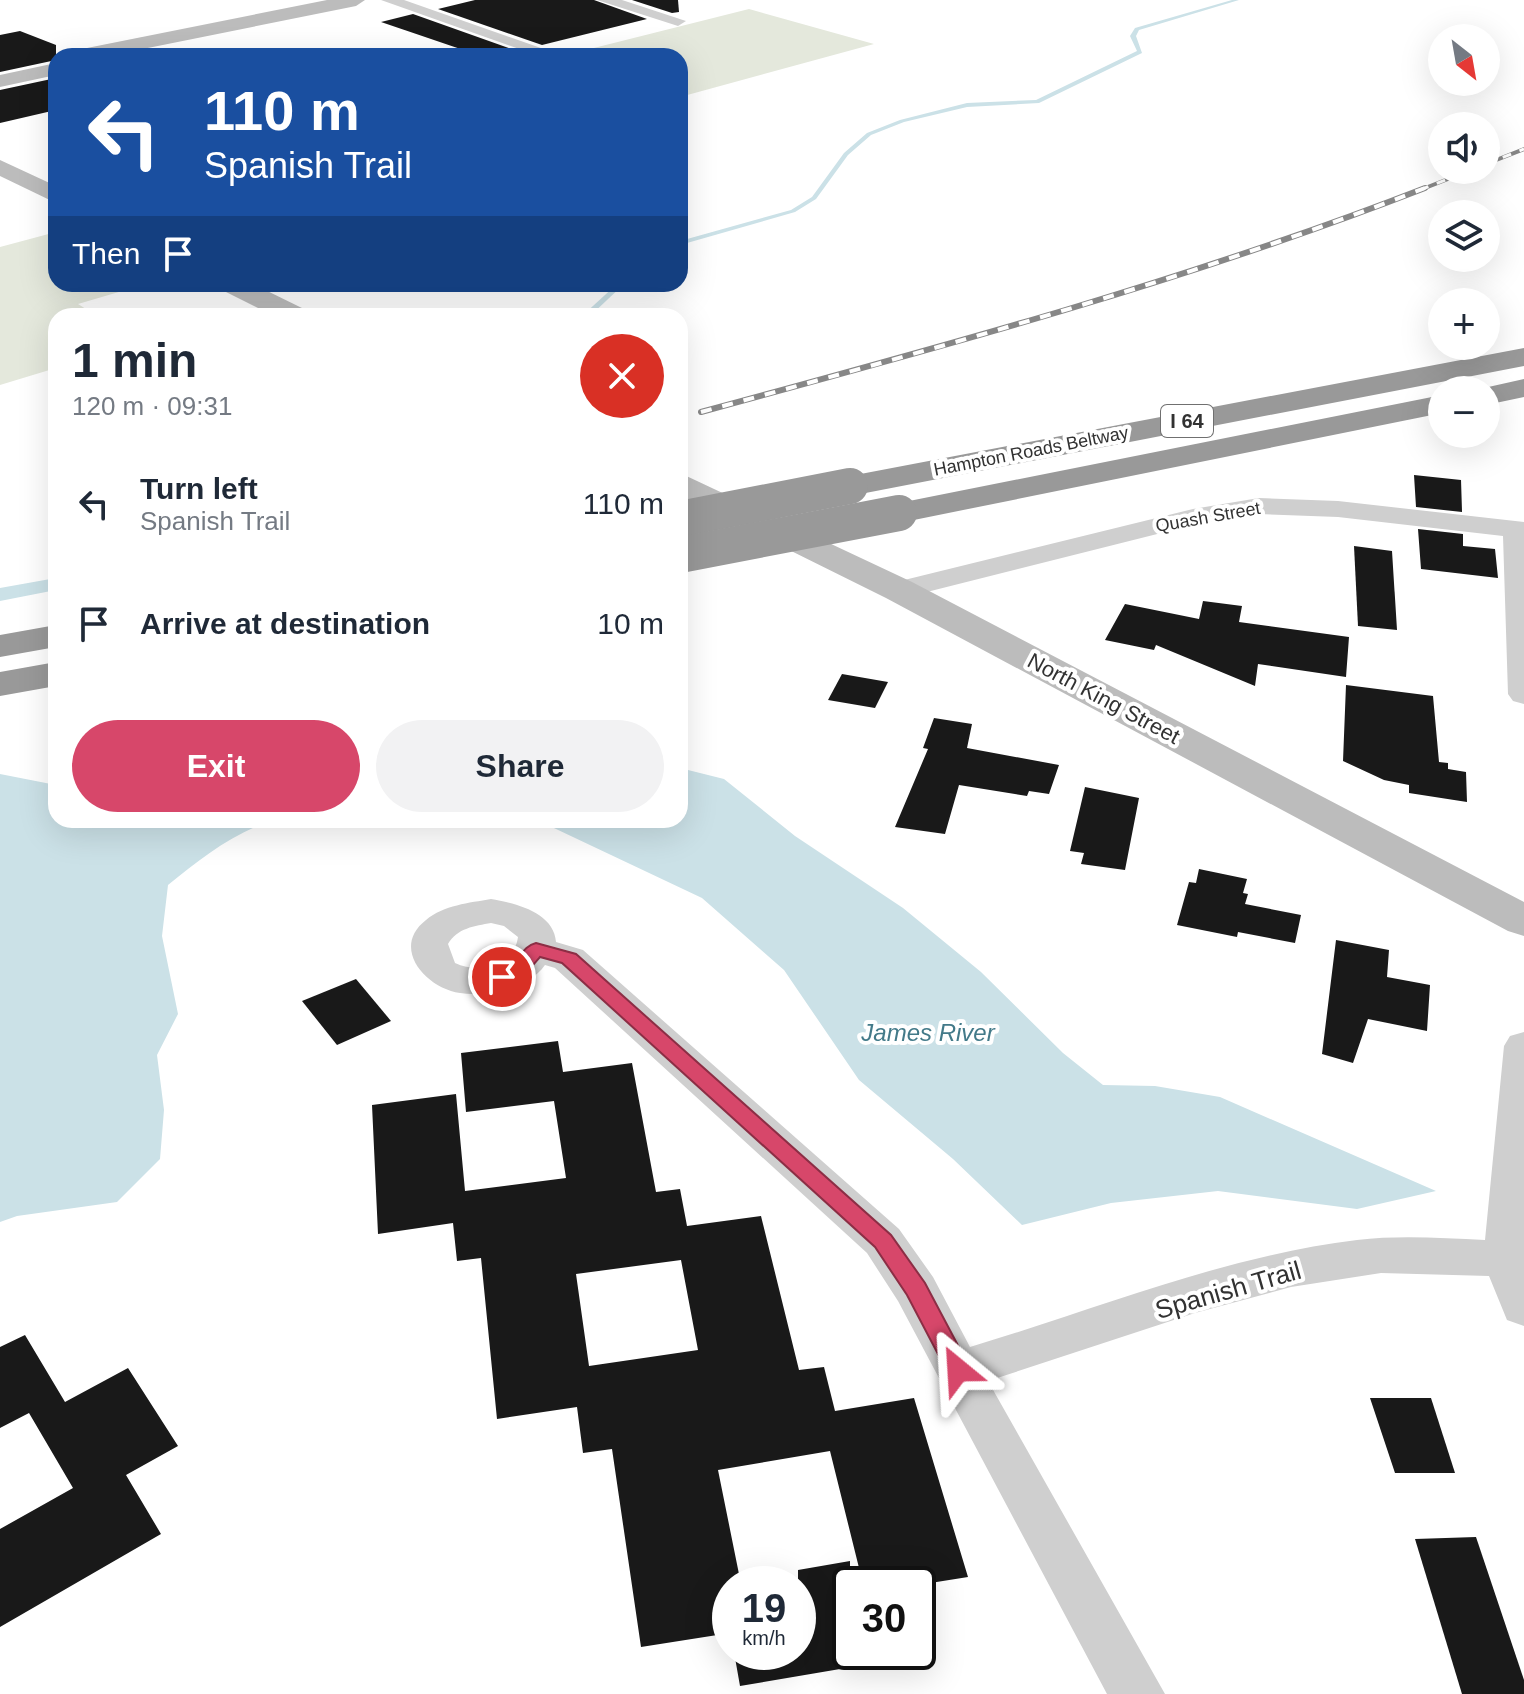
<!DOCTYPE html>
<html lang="en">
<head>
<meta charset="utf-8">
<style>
  :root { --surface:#fff; --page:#f2f2f3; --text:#1f2937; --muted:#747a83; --accent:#d7476a }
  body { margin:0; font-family:Helvetica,sans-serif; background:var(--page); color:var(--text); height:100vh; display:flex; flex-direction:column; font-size:30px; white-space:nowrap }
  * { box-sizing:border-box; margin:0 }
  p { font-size:26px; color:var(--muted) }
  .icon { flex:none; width:44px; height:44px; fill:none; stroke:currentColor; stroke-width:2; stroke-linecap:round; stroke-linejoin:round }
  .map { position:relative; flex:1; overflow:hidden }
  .drawer { position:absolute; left:48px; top:308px; width:640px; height:520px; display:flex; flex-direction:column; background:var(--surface); border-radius:24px; box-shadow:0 8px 32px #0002 }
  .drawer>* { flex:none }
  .banner { position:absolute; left:48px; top:48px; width:640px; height:244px; border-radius:24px; box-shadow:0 8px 32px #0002; background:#1a4fa0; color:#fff; overflow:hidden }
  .needle { width:52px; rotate:149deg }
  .tools { position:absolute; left:1428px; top:24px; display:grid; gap:16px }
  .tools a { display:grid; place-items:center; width:72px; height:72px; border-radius:50%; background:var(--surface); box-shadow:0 8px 32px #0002; font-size:40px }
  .speed { position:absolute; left:712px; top:1566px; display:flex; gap:16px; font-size:40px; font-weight:700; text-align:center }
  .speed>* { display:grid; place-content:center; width:104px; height:104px; border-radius:50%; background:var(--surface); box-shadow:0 8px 32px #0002; line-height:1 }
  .speed small { font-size:20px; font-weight:400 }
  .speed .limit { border:4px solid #111; border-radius:12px; background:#fff; color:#111 }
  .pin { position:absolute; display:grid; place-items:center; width:68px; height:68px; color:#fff; margin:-34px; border:4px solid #fff; border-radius:50%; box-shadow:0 2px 8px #0007 }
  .me { position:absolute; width:88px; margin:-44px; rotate:333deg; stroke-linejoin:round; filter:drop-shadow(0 0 6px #0008) }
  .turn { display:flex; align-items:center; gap:28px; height:168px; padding:0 24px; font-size:36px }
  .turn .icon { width:104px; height:104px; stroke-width:2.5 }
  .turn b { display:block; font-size:56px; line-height:68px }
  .then { display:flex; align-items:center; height:76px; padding:0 24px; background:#0003; gap:16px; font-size:30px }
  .round { display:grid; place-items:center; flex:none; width:84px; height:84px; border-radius:42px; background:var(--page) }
  .head { display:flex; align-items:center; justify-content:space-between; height:136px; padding:0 24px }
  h1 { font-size:48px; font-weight:700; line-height:60px }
  .primary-button { display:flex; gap:16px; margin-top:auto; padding:16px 24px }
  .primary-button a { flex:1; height:92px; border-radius:48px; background:var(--accent); color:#fff; font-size:32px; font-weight:700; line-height:92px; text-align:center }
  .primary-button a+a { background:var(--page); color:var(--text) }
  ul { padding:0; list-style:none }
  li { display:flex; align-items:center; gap:24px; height:120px; padding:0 24px }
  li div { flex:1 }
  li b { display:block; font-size:30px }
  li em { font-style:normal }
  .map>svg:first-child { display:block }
  .green { fill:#e4e8dc }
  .water { fill:#cbe1e7 }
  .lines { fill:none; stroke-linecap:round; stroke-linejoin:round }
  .stream { fill:#cbe1e7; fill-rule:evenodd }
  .building { fill:#191919; fill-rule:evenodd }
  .street { fill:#cfcfcf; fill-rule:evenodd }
  .secondary { fill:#bcbcbc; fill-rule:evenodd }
  .highway { fill:#999; fill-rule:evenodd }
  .rail-far1-casing { stroke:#878787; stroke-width:4 }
  .rail-casing { stroke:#878787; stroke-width:6 }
  .rail-far1 { stroke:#fff; stroke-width:3; stroke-dasharray:9; stroke-linecap:butt }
  .rail { stroke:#fff; stroke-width:4; stroke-dasharray:11; stroke-linecap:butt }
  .highway-bridge { stroke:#999; stroke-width:36 }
  .route { fill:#d7476a; stroke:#8c2e45; stroke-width:2 }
  .labels { text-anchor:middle; stroke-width:8; stroke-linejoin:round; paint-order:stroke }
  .far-street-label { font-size:18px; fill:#323232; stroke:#fff }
  .shield { fill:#fff; stroke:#707070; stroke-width:2 }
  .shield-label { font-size:20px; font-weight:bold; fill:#323232 }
  .street-label { font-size:22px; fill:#323232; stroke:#fff }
  .water-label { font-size:24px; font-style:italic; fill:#437a89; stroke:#fff }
  .near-street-label { font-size:26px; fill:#323232; stroke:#fff }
</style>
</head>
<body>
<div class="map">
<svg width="1524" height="1694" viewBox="0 0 1524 1694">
  <rect width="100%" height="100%" fill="#fff"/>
  <g class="green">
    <polygon points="749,9 874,44 680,97 680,56 562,56"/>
    <polygon points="56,232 56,284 146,284 78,304 97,316 56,316 56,368 0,385 0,247"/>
  </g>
  <g class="water">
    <polygon points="56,578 56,590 0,601 0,588"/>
    <polygon points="680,768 724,779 795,836 903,908 981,972 1063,1053 1103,1085 1155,1086 1220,1097 1436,1191 1357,1209 1218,1191 1111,1203 1022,1225 953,1159 859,1080 784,970 702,898 537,820 680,820"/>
    <path d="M0,774L56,785V820H147L150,828L169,820H273C233,833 200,859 168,885L162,936L178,1014L157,1055L164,1110L160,1159L117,1202L17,1216L0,1222Z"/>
  </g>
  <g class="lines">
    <g class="stream">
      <polygon points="1232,0 1239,0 1139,30 1136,36 1142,53 1039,103 967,107 904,122 871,135 848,155 816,199 795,212 680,245 680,241 791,210 812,197 844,153 867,133 900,120 967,103 1036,100 1137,51 1130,36 1135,28"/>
      <polygon points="617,284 624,284 590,316 582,316"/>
    </g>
  </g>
  <g class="building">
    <polygon points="475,0 594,0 647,19 542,45 438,9"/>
    <polygon points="632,0 678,0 679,12 672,13"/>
    <polygon points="413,14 517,51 481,56 381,22"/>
    <polygon points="20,31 56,45 56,60 0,72 0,35"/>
    <polygon points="56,78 56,110 0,123 0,90"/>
    <polygon points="1414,475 1461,480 1462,512 1416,507"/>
    <polygon points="1418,529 1463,534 1463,546 1495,549 1498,578 1421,569"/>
    <polygon points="1354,546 1392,551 1397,630 1358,626"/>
    <polygon points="1203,601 1242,606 1239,622 1349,637 1346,677 1258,664 1255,686 1156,645 1154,650 1105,640 1125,604 1199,619"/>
    <polygon points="842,674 888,682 875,708 828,700"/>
    <polygon points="1346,685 1433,696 1439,762 1448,763 1448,769 1466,772 1467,802 1409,793 1409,785 1384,780 1343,761"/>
    <polygon points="934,718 972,724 967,748 1059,765 1049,794 1029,791 1027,796 959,785 945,834 895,827 928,749 923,748"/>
    <polygon points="1085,787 1139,798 1125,870 1081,864 1084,853 1070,851"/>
    <polygon points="1199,869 1247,879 1243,893 1248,894 1245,904 1301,915 1295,943 1238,932 1237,937 1177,925 1189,882 1196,883"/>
    <polygon points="1336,940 1389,950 1387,977 1430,985 1427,1031 1368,1019 1353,1063 1322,1054"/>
    <polygon points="356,979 391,1021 337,1045 302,1001"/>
    <path d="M558,1041L563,1072L632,1063L656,1192L680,1189L687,1226L761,1216L799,1370L824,1367L835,1411L914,1398L968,1577L924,1584H863L830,1451L718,1470L741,1584H730V1633L641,1647L612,1449L583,1453L577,1407L497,1419L481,1258L457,1261L453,1223L378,1234L372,1105L456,1094L465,1191L566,1178L554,1101L466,1112L461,1053ZM681,1260L698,1350L589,1366L576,1274Z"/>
    <polygon points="25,1335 65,1402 128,1368 178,1446 126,1475 161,1534 0,1627 0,1529 73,1488 29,1413 0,1428 0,1347"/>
    <polygon points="1370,1398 1431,1398 1455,1473 1395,1473"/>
    <polygon points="1476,1537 1524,1680 1524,1694 1462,1694 1415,1539"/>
    <polygon points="850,1561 850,1649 844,1652 846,1668 740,1686 734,1652 798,1652 798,1570"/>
  </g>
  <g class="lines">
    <g class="street">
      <polygon points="381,0 404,0 558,54 539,56"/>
      <polygon points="597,0 622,0 686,21 678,26"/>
      <polygon points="1259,498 1338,501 1524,522 1524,704 1513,701 1508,694 1503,536 1338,517 1259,514 1193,525 899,599 888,596 884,590 888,584 1193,509"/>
      <path d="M491,899C515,903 554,912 556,942L583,950L899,1229L933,1277L970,1347C1097,1309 1224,1256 1357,1240C1399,1235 1442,1238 1485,1240L1504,1046L1510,1036L1524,1032V1326L1507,1320L1489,1276L1381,1273L1291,1287L1195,1313L988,1381L1165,1694H1107L898,1301L867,1253L555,968L545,965C536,978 524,983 509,987C492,992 478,996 460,993C426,988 390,948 426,920C444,905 469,903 491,899ZM491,923L504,926L518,937C514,967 479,974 455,963L448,944C457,928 475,926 491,923Z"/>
    </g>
    <g class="secondary">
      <polygon points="327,0 365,0 356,6 108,56 67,56 77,50"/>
      <polygon points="56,63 56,75 0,87 0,75"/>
      <polygon points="0,160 56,186 56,203 0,176"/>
      <polygon points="218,284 253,284 306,310 310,316 274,316 222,290"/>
      <polygon points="680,473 912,582 1524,902 1524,936 1508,931 886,598 680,496"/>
    </g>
    <g class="highway">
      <polygon points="1524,348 1524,366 850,496 838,493 833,486 838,479 850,476"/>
      <polygon points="1524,379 1524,397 1486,405 1486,390 1475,390"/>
      <polygon points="1442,395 1442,413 899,523 887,520 882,513 887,506 899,503"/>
      <polygon points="56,625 56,647 0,657 0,635"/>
      <polygon points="56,662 56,686 0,696 0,672"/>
    </g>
    <defs>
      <g id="rail-far1">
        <polyline points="1486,164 1524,149"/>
        <polyline points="1420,190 1471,170"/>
      </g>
      <path id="rail" d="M701,412C945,346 1189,280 1425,188"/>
    </defs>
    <use href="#rail-far1" class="rail-far1-casing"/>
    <use href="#rail" class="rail-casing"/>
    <use href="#rail-far1" class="rail-far1"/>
    <use href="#rail" class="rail"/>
    <g class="highway-bridge">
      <polyline points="680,519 850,486"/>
      <polyline points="680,555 899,513"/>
    </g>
  </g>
  <path class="route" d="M536,943L576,954L891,1235L925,1283L971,1370L967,1377L958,1380L950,1377L907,1295L875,1247L562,963L540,957C529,970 515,987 495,982L492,977C498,971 503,971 510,966C520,959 523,946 536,943Z"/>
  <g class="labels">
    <g class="far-street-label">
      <text transform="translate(1031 451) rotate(-11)" y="6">Hampton Roads Beltway</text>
      <text transform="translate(1208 517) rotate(-10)" y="6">Quash Street</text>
    </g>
    <rect class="shield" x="1161" y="405" width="52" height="32" rx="6"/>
    <g class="shield-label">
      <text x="1187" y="428">I 64</text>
    </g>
    <g class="street-label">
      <text transform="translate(1104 698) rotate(28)" y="8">North King Street</text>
    </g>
    <g class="water-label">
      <text x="928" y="1041">James River</text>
    </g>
    <g class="near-street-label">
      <text transform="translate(1228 1290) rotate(-16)" y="9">Spanish Trail</text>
    </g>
  </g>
</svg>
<div class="tools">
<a><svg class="needle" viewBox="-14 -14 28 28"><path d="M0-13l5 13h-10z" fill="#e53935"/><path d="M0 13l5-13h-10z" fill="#747a83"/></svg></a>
<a><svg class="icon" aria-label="sound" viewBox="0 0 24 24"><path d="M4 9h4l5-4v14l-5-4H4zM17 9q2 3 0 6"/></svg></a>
<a><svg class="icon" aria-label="layers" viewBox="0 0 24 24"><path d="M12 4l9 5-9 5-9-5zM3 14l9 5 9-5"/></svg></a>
<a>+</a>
<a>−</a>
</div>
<div class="speed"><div>19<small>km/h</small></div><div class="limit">30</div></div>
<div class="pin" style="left:502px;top:977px;background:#d93025"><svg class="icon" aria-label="arrive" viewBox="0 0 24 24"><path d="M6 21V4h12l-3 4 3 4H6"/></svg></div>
<svg class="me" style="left:958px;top:1370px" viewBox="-20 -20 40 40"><path d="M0-17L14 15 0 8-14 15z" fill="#d7476a" stroke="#fff" stroke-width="4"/></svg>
<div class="banner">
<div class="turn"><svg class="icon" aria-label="left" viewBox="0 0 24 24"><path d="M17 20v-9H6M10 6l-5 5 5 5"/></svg><div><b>110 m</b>Spanish Trail</div></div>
<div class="then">Then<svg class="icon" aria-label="arrive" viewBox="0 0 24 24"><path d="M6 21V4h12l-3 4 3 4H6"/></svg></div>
</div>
<section class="drawer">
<div class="head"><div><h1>1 min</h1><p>120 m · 09:31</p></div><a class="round" style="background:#d93025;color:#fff"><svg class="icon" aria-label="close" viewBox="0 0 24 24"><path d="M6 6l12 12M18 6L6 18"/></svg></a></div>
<ul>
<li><svg class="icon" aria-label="left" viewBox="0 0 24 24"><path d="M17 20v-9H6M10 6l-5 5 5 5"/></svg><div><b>Turn left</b><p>Spanish Trail</p></div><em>110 m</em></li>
<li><svg class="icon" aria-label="arrive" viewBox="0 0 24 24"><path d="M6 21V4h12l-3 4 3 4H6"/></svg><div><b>Arrive at destination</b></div><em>10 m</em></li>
</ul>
<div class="primary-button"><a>Exit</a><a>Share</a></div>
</section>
</div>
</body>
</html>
